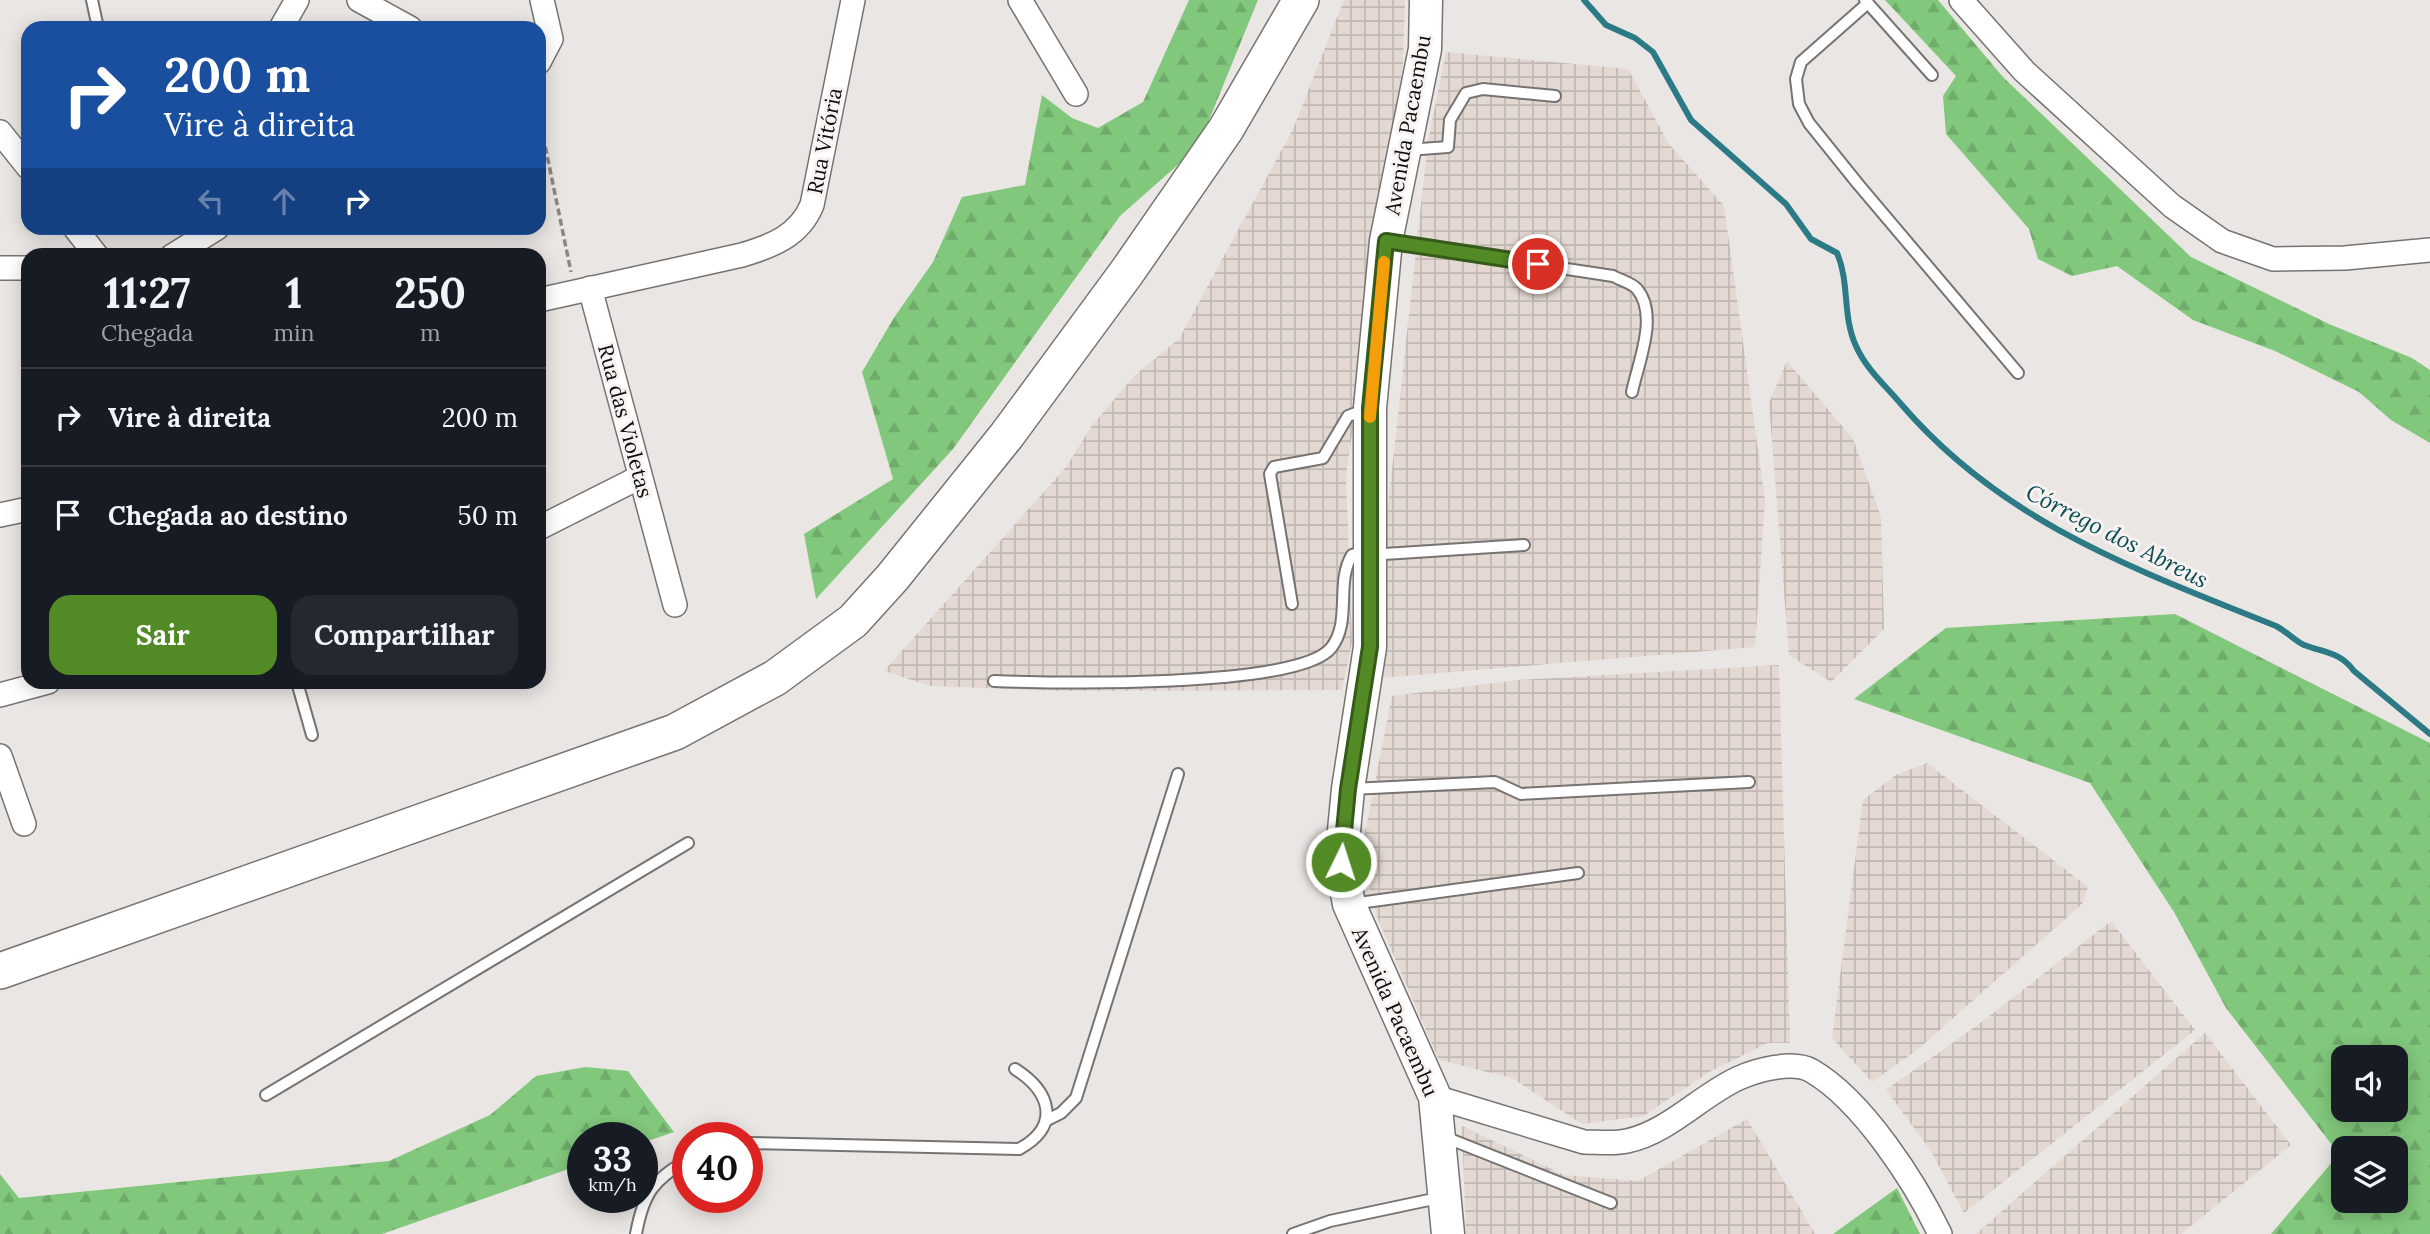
<!DOCTYPE html>
<html lang="pt">
<head>
<meta charset="utf-8">
<style>
  :root { --surface:#171b24; --page:#242831; --text:#f1f3f6; --muted:#9ea1a6; --line:#363941; --accent:#528a26 }
  body { margin:0; font-family:Lora,serif; background:var(--page); color:var(--text); height:100vh; display:flex; flex-direction:column; font-size:26px; white-space:nowrap }
  * { box-sizing:border-box; margin:0 }
  p { font-size:23px; color:var(--muted) }
  .icon { flex:none; width:38px; height:38px; fill:none; stroke:currentColor; stroke-width:2; stroke-linecap:round; stroke-linejoin:round }
  .map { position:relative; flex:1; overflow:hidden }
  .drawer { position:absolute; left:21px; top:248px; width:525px; height:441px; display:flex; flex-direction:column; background:var(--surface); border-radius:21px; box-shadow:0 4px 18px #0003 }
  .drawer>* { flex:none }
  .hud { position:absolute; left:21px; top:21px; width:525px; height:214px; border-radius:21px; box-shadow:0 4px 18px #0003; background:#1a4fa0; color:#fff; overflow:hidden }
  .buttons { position:absolute; left:2331px; top:1045px; display:grid; gap:14px }
  .buttons a { display:grid; place-items:center; width:77px; height:77px; border-radius:14px; background:var(--surface); box-shadow:0 4px 18px #0003; font-size:35px }
  .speed { position:absolute; left:567px; top:1122px; display:flex; gap:14px; font-size:35px; font-weight:700; text-align:center }
  .speed>* { display:grid; place-content:center; width:91px; height:91px; border-radius:50%; background:var(--surface); box-shadow:0 4px 18px #0003; line-height:1 }
  .speed small { font-size:18px; font-weight:400 }
  .speed .limit { border:10px solid #d22; background:#fff; color:#111 }
  .pin { position:absolute; display:grid; place-items:center; width:60px; height:60px; color:#fff; margin:-30px; border:4px solid #fff; border-radius:50%; box-shadow:0 2px 7px #0007 }
  .me { position:absolute; width:77px; margin:-38px; rotate:4deg; stroke-linejoin:round; filter:drop-shadow(0 0 5px #0008) }
  .turn { display:flex; align-items:center; gap:24px; height:147px; padding:0 28px; font-size:32px }
  .turn .icon { width:91px; height:91px; stroke-width:2.5 }
  .turn b { display:block; font-size:49px; line-height:60px }
  .lanes { display:flex; align-items:center; height:66px; padding:0 28px; background:#0003; justify-content:center; gap:35px; direction:ltr }
  .lanes .off { opacity:.35 }
  .eta { display:flex; justify-content:space-evenly; align-items:center; height:119px; text-align:center }
  .eta b { font-size:42px; font-weight:800; line-height:49px }
  .cta { display:flex; gap:14px; margin-top:auto; padding:14px 28px }
  .cta a { flex:1; height:80px; border-radius:21px; background:var(--accent); color:#fff; font-size:28px; font-weight:800; line-height:80px; text-align:center }
  .cta a+a { background:var(--page); color:var(--text) }
  ul { padding:0; list-style:none }
  li { display:flex; align-items:center; gap:21px; height:98px; padding:0 28px; border-top:2px solid var(--line) }
  li div { flex:1 }
  li b { display:block; font-size:26px }
  li em { font-style:normal }
  .map>svg:first-child { display:block }
  .industrial { fill:url(#industrial-grid) }
  .forest { fill:url(#forest-firs); fill-rule:evenodd }
  .lines { fill:none; stroke-linecap:round; stroke-linejoin:round }
  .stream { stroke:#2b7a86; stroke-width:6 }
  .lane-casing { stroke:#777371; stroke-width:14 }
  .street-casing { stroke:#777371; stroke-width:26 }
  .secondary-casing { stroke:#777371; stroke-width:35 }
  .primary-casing { stroke:#777371; stroke-width:38 }
  .path { stroke:#8a8785; stroke-width:3.5; stroke-dasharray:7 3.5; stroke-linecap:butt }
  .lane { stroke:#fff; stroke-width:10 }
  .street { stroke:#fff; stroke-width:23 }
  .secondary { stroke:#fff; stroke-width:32 }
  .primary { stroke:#fff; stroke-width:35 }
  .route-casing { stroke:#355a19; stroke-width:18 }
  .route { stroke:#528a26; stroke-width:12 }
  .slow { stroke:#f59e0b; stroke-width:12 }
  .labels { text-anchor:middle; stroke-width:6; stroke-linejoin:round; paint-order:stroke }
  .street-label { font-size:21px; fill:#0d0c0b; stroke:#f8f3f1 }
  .water-label { font-size:23px; font-style:italic; fill:#0a4d56; stroke:#f8f3f1 }
</style>
</head>
<body>
<div class="map">
<svg width="2430" height="1234" viewBox="0 0 2430 1234">
  <defs>
    <pattern id="industrial-grid" width="8" height="8" patternUnits="userSpaceOnUse" patternTransform="scale(1.75)"><rect width="8" height="8" fill="#e4d8d3"/><path d="M0 4h8M4 0v8" fill="none" stroke="#c2b8b4"/></pattern>
    <pattern id="forest-firs" width="22" height="20" patternUnits="userSpaceOnUse" patternTransform="scale(1.75)"><rect width="22" height="20" fill="#82c87c"/><path d="M5 1l3.5 6h-7zM16 11l3.5 6h-7z" fill="#6fab6a"/></pattern>
  </defs>
  <rect width="100%" height="100%" fill="#eae6e4"/>
  <g class="industrial">
    <polygon points="1344,0 1405,0 1403,66 1364,291 1357,401 1346,475 1352,642 1342,690 1063,691 931,686 884,671 1067,466 1091,427 1134,376 1179,339 1293,129"/>
    <polygon points="1446,52 1628,69 1669,144 1724,206 1765,500 1755,647 1380,678 1386,525 1428,141"/>
    <polygon points="1787,361 1853,439 1881,517 1884,629 1831,682 1789,655 1769,403"/>
    <polygon points="1779,665 1790,1043 1768,1043 1711,1071 1643,1116 1582,1124 1512,1078 1439,1060 1377,917 1361,853 1392,696 1518,680"/>
    <polygon points="1927,763 2088,887 2082,904 1917,1050 1872,1082 1832,1038 1863,800 1896,775"/>
    <polygon points="2111,921 2195,1030 1964,1213 1931,1151 1886,1090 1983,1021"/>
    <polygon points="2205,1033 2291,1145 2181,1234 1976,1234"/>
    <polygon points="1747,1119 1815,1234 1466,1234 1462,1126 1564,1175 1638,1181"/>
  </g>
  <g class="forest">
    <polygon points="1189,0 1258,0 1198,147 1120,216 953,449 816,599 804,534 893,479 862,372 895,316 933,262 962,197 1025,185 1042,95 1072,118 1098,128 1143,102"/>
    <polygon points="1885,0 1938,0 2003,77 2191,257 2329,324 2412,358 2430,370 2430,443 2391,420 2359,392 2275,351 2193,320 2117,266 2072,276 2038,259 2029,229 1946,134 1943,96 1956,76"/>
    <path d="M2175,614L2430,743V1234H2271L2339,1154L2226,1008L2174,912L2090,783L1854,699L1946,628ZM2343,1057H2396V1110H2343ZM2343,1148H2396V1200H2343Z"/>
    <polygon points="585,1067 628,1071 674,1132 642,1143 642,1138 583,1138 583,1164 382,1234 0,1234 0,1174 19,1198 389,1161 490,1115 536,1076"/>
    <polygon points="1897,1188 1920,1234 1833,1234"/>
  </g>
  <g class="lines">
    <path class="stream" d="M1584,0L1606,25L1635,38L1653,52L1691,120L1786,204L1811,239L1837,253C1850,283 1842,316 1856,346C1866,369 1885,385 1901,404C2003,523 2135,569 2276,626C2286,631 2295,641 2304,645C2325,653 2340,652 2354,671L2430,734"/>
    <defs>
      <g id="lane">
        <polyline points="92,0 98,28"/>
        <polyline points="1865,0 1932,75"/>
        <polyline points="1868,3 1801,62 1796,79 1799,104 1809,123 1858,184 2018,373"/>
        <polyline points="1407,150 1448,147 1450,120 1466,93 1483,89 1555,96"/>
        <path d="M1389,242L1613,276C1620,280 1632,283 1637,289C1659,315 1638,363 1632,392"/>
        <polyline points="1292,604 1270,474 1274,467 1323,458 1348,416 1367,409"/>
        <path d="M994,681C1051,683 1298,689 1331,648C1352,622 1335,583 1352,555L1369,550L1384,554L1524,545"/>
        <polyline points="297,682 312,735"/>
        <polyline points="1351,789 1495,782 1521,794 1749,782"/>
        <polyline points="1351,904 1578,873"/>
        <polyline points="266,1095 688,843"/>
        <polyline points="1047,1120 1061,1113 1076,1098 1178,774"/>
        <polyline points="1442,1136 1611,1203"/>
        <path d="M747,1143L1019,1149C1061,1126 1051,1092 1015,1069"/>
        <path d="M636,1234C643,1195 653,1179 688,1160"/>
        <polyline points="1293,1234 1330,1221 1443,1197"/>
      </g>
      <g id="street">
        <polyline points="359,0 410,28"/>
        <polyline points="1020,0 1076,94"/>
        <polyline points="1961,0 2024,71 2172,206 2222,241 2273,259 2345,258 2430,250"/>
        <polyline points="281,28 297,0"/>
        <polyline points="539,62 551,39 542,0"/>
        <polyline points="0,132 28,167"/>
        <polyline points="75,228 97,256"/>
        <polyline points="172,256 217,228"/>
        <polyline points="0,268 28,268"/>
        <polyline points="590,288 675,605"/>
        <path d="M539,300L742,255C772,246 799,236 812,205L853,0"/>
        <polyline points="0,515 28,509"/>
        <polyline points="539,528 640,477"/>
        <polyline points="0,695 48,682"/>
        <polyline points="0,756 24,824"/>
        <path d="M1435,1097L1584,1142C1598,1142 1613,1144 1627,1141C1669,1132 1701,1095 1739,1078C1757,1070 1793,1060 1812,1071C1863,1101 1915,1182 1940,1234"/>
      </g>
      <polyline id="secondary" points="1426,0 1425,49 1386,241 1370,408 1370,647 1348,789 1341,862 1349,904 1435,1097 1448,1234"/>
      <polyline id="primary" points="0,971 675,732 775,678 853,621 892,578 1007,435 1127,272 1226,129 1301,0"/>
    </defs>
    <use href="#lane" class="lane-casing"/>
    <use href="#street" class="street-casing"/>
    <use href="#secondary" class="secondary-casing"/>
    <use href="#primary" class="primary-casing"/>
    <polyline class="path" points="539,116 571,272"/>
    <use href="#lane" class="lane"/>
    <use href="#street" class="street"/>
    <use href="#secondary" class="secondary"/>
    <use href="#primary" class="primary"/>
  </g>
  <g class="lines">
    <defs>
      <polyline id="route" points="1341,862 1348,789 1370,647 1370,408 1386,241 1538,264"/>
    </defs>
    <use href="#route" class="route-casing"/>
    <use href="#route" class="route"/>
    <polyline class="slow" points="1370,417 1384,262"/>
  </g>
  <g class="labels">
    <g class="street-label">
      <text transform="translate(1408 125) rotate(-80)" y="7">Avenida Pacaembu</text>
      <text transform="translate(825 141) rotate(-79)" y="7">Rua Vitória</text>
      <text transform="translate(625 421) rotate(75)" y="7">Rua das Violetas</text>
      <text transform="translate(1395 1012) rotate(66)" y="7">Avenida Pacaembu</text>
    </g>
    <g class="water-label">
      <text transform="translate(2117 536) rotate(27)" y="8">Córrego dos Abreus</text>
    </g>
  </g>
</svg>
<div class="buttons">
<a><svg class="icon" aria-label="sound" viewBox="0 0 24 24"><path d="M4 9h4l5-4v14l-5-4H4zM17 9q2 3 0 6"/></svg></a>
<a><svg class="icon" aria-label="layers" viewBox="0 0 24 24"><path d="M12 4l9 5-9 5-9-5zM3 14l9 5 9-5"/></svg></a>
</div>
<div class="speed"><div>33<small>km/h</small></div><div class="limit">40</div></div>
<div class="pin" style="left:1538px;top:264px;background:#d93025"><svg class="icon" aria-label="arrive" viewBox="0 0 24 24"><path d="M6 21V4h12l-3 4 3 4H6"/></svg></div>
<svg class="me" style="left:1341px;top:862px" viewBox="-20 -20 40 40"><circle r="17" fill="#528a26" stroke="#fff" stroke-width="3"/><path d="M0-11L8 9 0 5-8 9z" fill="#fff"/></svg>
<div class="hud">
<div class="turn"><svg class="icon" aria-label="right" viewBox="0 0 24 24"><path d="M7 20v-9h11M14 6l5 5-5 5"/></svg><div><b>200 m</b>Vire à direita</div></div>
<div class="lanes"><svg class="icon off" aria-label="left" viewBox="0 0 24 24"><path d="M17 20v-9H6M10 6l-5 5 5 5"/></svg><svg class="icon off" aria-label="ahead" viewBox="0 0 24 24"><path d="M12 20V5M6 11l6-6 6 6"/></svg><svg class="icon" aria-label="right" viewBox="0 0 24 24"><path d="M7 20v-9h11M14 6l5 5-5 5"/></svg></div>
</div>
<section class="drawer">
<div class="eta">
<div><b>11:27</b><p>Chegada</p></div>
<div><b>1</b><p>min</p></div>
<div><b>250</b><p>m</p></div>
</div>
<ul>
<li><svg class="icon" aria-label="right" viewBox="0 0 24 24"><path d="M7 20v-9h11M14 6l5 5-5 5"/></svg><div><b>Vire à direita</b></div><em>200 m</em></li>
<li><svg class="icon" aria-label="arrive" viewBox="0 0 24 24"><path d="M6 21V4h12l-3 4 3 4H6"/></svg><div><b>Chegada ao destino</b></div><em>50 m</em></li>
</ul>
<div class="cta"><a>Sair</a><a>Compartilhar</a></div>
</section>
</div>
</body>
</html>
